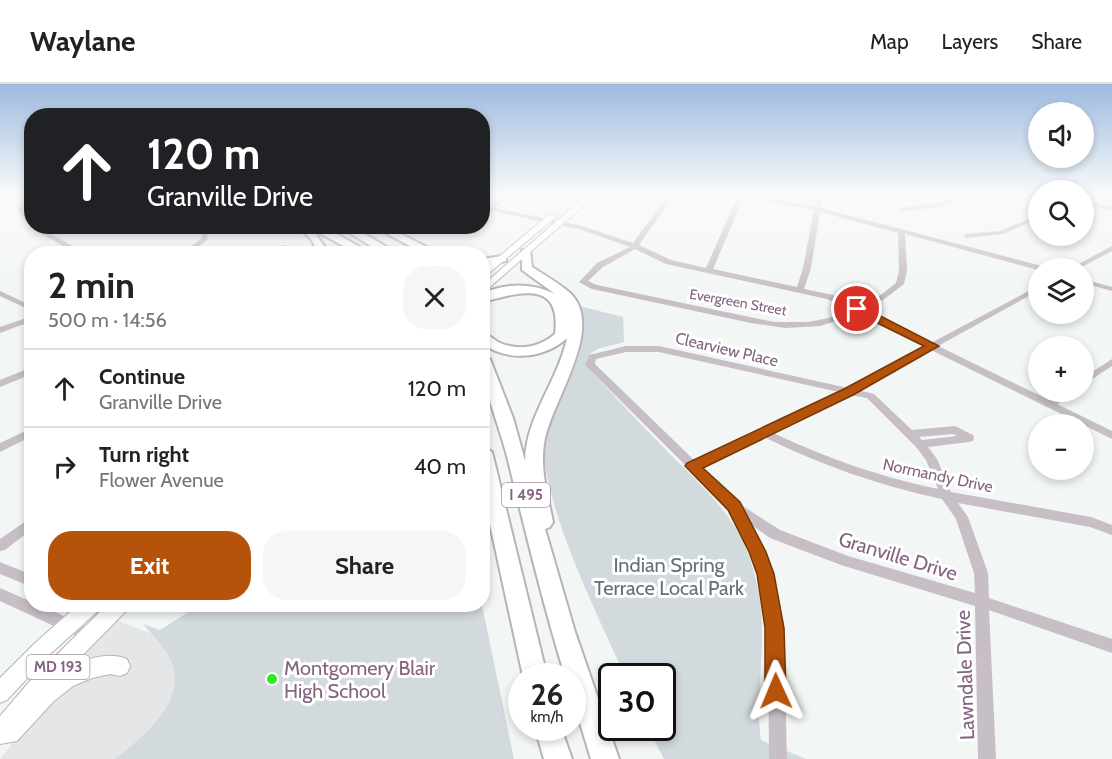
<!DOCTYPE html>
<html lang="en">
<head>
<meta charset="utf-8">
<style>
  :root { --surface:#fff; --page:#f6f6f6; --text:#222; --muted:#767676; --line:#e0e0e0; --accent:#b45309 }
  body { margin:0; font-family:Cabin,sans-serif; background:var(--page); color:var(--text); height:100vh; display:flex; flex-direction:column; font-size:22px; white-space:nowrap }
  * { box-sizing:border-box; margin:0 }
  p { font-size:20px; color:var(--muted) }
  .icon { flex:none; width:33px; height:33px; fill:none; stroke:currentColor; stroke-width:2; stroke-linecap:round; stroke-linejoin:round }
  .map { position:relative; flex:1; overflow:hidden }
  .panel { position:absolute; left:24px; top:162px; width:466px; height:366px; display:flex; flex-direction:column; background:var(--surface); border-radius:24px; box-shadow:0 3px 9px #0003 }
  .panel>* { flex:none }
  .top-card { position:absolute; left:24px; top:24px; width:466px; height:126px; border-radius:24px; box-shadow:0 3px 9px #0003; background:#202124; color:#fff; overflow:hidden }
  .fabs { position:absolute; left:1028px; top:18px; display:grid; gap:12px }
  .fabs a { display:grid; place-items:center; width:66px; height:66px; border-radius:50%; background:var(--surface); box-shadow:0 3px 9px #0003; font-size:30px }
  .speed { position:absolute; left:508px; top:579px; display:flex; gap:12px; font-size:30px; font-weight:700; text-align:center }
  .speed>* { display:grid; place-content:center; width:78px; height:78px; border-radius:50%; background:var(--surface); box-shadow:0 3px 9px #0003; line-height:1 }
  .speed small { font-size:15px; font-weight:400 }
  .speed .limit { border:3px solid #111; border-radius:9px; background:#fff; color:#111 }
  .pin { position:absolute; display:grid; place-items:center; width:51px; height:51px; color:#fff; margin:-26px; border:3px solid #fff; border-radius:50%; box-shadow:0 2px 6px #0007 }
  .me { position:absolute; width:66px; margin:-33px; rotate:359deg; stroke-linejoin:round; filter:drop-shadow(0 0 4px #0008) }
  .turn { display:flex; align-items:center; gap:21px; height:126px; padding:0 24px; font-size:27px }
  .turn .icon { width:78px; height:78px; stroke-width:2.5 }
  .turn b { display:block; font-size:42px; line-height:51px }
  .round { display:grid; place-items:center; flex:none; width:63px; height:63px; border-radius:24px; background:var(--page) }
  .overview { display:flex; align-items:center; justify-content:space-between; height:102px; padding:0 24px }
  h1 { font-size:36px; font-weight:800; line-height:45px }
  .cta { display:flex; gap:12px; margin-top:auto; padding:12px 24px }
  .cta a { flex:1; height:69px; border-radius:24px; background:var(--accent); color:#fff; font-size:24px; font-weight:800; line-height:69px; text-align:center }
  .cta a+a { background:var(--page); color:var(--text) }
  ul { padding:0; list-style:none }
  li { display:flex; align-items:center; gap:18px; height:78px; padding:0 24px; border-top:2px solid var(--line) }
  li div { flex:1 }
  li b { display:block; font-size:22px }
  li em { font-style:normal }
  header { display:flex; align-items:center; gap:36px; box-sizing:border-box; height:84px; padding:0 30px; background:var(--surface); border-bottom:2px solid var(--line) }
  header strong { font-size:28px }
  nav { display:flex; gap:33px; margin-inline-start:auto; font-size:21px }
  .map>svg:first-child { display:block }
  .built { fill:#e5e6e7 }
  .green { fill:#d3dadd }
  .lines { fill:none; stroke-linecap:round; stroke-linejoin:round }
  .major-casing { stroke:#bbb2ba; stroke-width:2 }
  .highway-casing { stroke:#b9b2b8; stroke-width:4 }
  .minor { fill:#c7bec6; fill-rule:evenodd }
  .major { fill:#fff; fill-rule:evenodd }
  .highway { fill:#fff; fill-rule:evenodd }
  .route { fill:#b45309; stroke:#753606; stroke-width:1.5 }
  .poi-dot { fill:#2de91f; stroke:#fff; stroke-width:2 }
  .labels { text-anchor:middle; stroke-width:6; stroke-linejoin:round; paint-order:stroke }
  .far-street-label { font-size:14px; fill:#846480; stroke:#fff }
  .shield { fill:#fff; stroke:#a992a6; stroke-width:1.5 }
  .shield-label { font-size:15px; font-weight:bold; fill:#846480 }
  .street-label { font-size:16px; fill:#846480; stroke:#fff }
  .near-street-label { font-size:20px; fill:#846480; stroke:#fff }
  .near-park-label { font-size:20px; fill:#636f7b; stroke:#fff }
  .near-poi-label { font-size:20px; fill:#846480; stroke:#fff; text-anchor:start }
</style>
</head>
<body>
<header>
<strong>Waylane</strong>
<nav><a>Map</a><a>Layers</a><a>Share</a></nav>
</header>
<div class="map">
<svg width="1112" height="675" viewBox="0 0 1112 675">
  <rect width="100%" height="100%" fill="#f2f6f5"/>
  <polygon class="built" points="467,520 492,675 0,675 47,615 116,536 155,551"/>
  <g class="green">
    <path d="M579,222L623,233L624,258C609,263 585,263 586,282C614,311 640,340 668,368C715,415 747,441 759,511C768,560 754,610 761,656L806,675H664L648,644H663V592H625C600,536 534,406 545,347C546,339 553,330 556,322C571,291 588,258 579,222Z"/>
    <path d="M201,520L482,521L514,675H115C141,655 189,616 171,577C166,564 152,551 143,540L160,546Z"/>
  </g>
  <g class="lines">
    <defs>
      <g id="major">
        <polygon points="588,110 597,110 483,209 483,201"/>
        <polygon points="550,130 557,132 483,194 483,186"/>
        <polygon points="79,520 102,520 99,526 49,571 7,616 0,619 0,594 35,559"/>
        <path d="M108,520H130L127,526L74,580C92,574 109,568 127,575L130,582L127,589L120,592L110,590L92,594L73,602L54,617L17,657L0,660V632L30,597Z"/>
      </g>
      <g id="highway">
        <polygon points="297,142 323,142 372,170 358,170 312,145 330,170 319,170 311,155"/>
        <polygon points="338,142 352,142 398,170 384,170"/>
        <polygon points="372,142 386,142 440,170 425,170"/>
        <path d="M522,166H530L532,183C544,191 559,199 570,209C607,244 549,320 544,360C540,386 548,413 553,438L550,443L545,445L575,548L619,675H591L573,616V592H565C543,520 525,446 507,372C498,338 483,306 483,271L490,275L513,334L525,377C526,332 558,297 567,254C544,275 508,278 483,260V250C490,251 494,256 500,259C520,267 540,263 555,250C562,194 517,209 483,218V209C507,199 532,199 555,210L522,186Z"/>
        <polygon points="502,172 506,173 506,177 483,181 483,175"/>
        <polygon points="483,362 492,368 547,592 523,592 483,408"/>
        <polygon points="535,644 561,644 572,675 544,675"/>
      </g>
    </defs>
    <use href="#major" class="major-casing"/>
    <use href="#highway" class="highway-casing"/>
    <g class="minor">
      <polygon points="22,110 28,110 24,127 32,137 32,142 38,142 86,170 77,170 30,143 18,127"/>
      <path d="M508,110H515L495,124L582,142L633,159L669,110H675L639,161L671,176L706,184L738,111L737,110H749L815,123L817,110H823L821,124L1042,182V184H1038V186L905,150L907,186L904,200L883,216L864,227L931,259L1038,202V207L938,262L1049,316L1063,308H1074L1073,310L1057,320L1112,347V355L931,266L858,306L874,310L912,346L955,342L973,351L974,354L973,357L969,358L928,363L937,375L951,408L1091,433L1112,441V451L1090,443L958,419L968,433L988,489L989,514L1112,555V569L989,526L996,675H978L975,522L841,481L770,454L749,439C754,449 760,458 764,468C789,527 785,611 787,675H769L768,544L758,490L751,468L730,426L585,281L589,271L626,262H659L848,304L924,263L857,230L820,242L785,244L751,239L592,205L579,198L597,179L630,163L579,145L491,127L487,129L483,126V122L488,123ZM744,113L814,126L803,184L797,203L713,185ZM820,128L898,149L899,186L896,199L878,213L858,223L833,211L804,205L811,184ZM635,165L666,180L827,215L851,226L829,234L808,238H774L597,201L588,197L603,183ZM626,268H659L839,308L695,377L595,280L596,275ZM850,311L867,314L916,363L926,376L938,405C880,393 826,374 773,349ZM953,350L957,352L922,356L919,353ZM764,353C821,381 880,402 942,415L956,435L974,489L975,509L848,472L780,446L738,419L702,384Z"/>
      <polygon points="869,110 875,110 878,113 873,114"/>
      <polygon points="965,110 974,110 942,123 902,127 899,125 902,123 941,119"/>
      <polygon points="1083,115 1112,123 1112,127 1083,119"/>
      <polygon points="1038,131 1038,135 1003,150 966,154 963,152 966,150 1000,147"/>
      <polygon points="196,142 203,142 208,148 207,156 189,170 181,170 201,155 203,149"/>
      <polygon points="458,142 467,142 456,148 452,148 452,146"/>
      <polygon points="284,161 289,162 280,170 272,170"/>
      <polygon points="1112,162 1112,167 1080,184 1071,184"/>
      <polygon points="1083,195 1112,203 1112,207 1083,199"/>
      <polygon points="0,207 32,222 32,227 0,212"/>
      <polygon points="32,232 32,237 0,249 0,243"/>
      <polygon points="1112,275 1112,282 1083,301 1083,294"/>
      <polygon points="32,283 32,290 0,303 0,296"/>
      <polygon points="32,344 32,352 0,368 0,359"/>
      <polygon points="32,433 32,445 5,466 0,467 0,455"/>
      <polygon points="0,478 32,491 32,503 0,490"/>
      <polygon points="0,504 32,518 32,520 38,520 94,546 96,551 94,556 89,558 84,556 0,517"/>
    </g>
    <use href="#major" class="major"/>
    <use href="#highway" class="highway"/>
  </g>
  <linearGradient id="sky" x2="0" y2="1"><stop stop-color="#9ebadf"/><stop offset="0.54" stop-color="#f9fbfa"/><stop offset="1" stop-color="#f9fbfa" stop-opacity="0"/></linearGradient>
  <rect width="1112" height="205" fill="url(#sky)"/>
  <polygon class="route" points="853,222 861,222 939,262 853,311 703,384 740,418 766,468 774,490 784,544 786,607 783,614 776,617 768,614 765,607 765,544 757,490 749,468 728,426 685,382 687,379 844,305 924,262 853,227"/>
  <circle class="poi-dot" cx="272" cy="595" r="6"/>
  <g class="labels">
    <g class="far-street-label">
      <text transform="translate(738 218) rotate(10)" y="5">Evergreen Street</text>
    </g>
    <g class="shield">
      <rect x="502" y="399" width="48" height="24" rx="4.5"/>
      <rect x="26.5" y="571" width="63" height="24" rx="4.5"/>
    </g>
    <g class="shield-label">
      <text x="526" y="416">I 495</text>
      <text x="58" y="588">MD 193</text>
    </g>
    <g class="street-label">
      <text transform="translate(727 265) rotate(13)" y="6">Clearview Place</text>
      <text transform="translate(938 391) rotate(12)" y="6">Normandy Drive</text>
    </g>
    <g class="near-street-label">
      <text transform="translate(898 472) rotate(17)" y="7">Granville Drive</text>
      <text transform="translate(965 591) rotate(-92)" y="7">Lawndale Drive</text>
    </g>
    <g class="near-park-label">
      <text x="669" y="488">Indian Spring<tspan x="669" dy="23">Terrace Local Park</tspan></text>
    </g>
    <g class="near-poi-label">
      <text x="284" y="591">Montgomery Blair<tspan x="284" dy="23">High School</tspan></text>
    </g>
  </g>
</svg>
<div class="fabs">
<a><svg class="icon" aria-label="sound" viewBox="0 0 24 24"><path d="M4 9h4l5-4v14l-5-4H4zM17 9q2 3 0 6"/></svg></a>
<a><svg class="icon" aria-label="search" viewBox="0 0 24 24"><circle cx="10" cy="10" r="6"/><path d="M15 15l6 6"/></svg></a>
<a><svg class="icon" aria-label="layers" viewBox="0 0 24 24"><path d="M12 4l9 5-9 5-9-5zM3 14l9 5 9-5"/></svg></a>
<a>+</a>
<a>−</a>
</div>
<div class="speed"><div>26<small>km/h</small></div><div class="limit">30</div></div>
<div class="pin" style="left:857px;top:225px;background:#d93025"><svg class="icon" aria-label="arrive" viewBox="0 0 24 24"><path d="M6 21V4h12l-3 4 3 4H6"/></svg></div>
<svg class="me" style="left:776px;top:607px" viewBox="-20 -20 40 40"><path d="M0-17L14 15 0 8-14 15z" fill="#b45309" stroke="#fff" stroke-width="4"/></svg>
<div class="top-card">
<div class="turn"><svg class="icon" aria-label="ahead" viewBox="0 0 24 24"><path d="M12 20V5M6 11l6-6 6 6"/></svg><div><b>120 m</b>Granville Drive</div></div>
</div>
<section class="panel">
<div class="overview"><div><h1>2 min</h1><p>500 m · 14:56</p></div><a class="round"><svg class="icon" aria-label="close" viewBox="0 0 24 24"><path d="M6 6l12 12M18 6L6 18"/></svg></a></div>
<ul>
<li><svg class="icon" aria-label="ahead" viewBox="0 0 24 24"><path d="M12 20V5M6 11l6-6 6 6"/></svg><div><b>Continue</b><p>Granville Drive</p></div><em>120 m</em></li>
<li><svg class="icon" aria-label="right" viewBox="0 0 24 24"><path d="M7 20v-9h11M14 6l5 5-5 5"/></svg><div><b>Turn right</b><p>Flower Avenue</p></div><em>40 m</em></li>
</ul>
<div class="cta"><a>Exit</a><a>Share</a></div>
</section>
</div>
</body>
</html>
